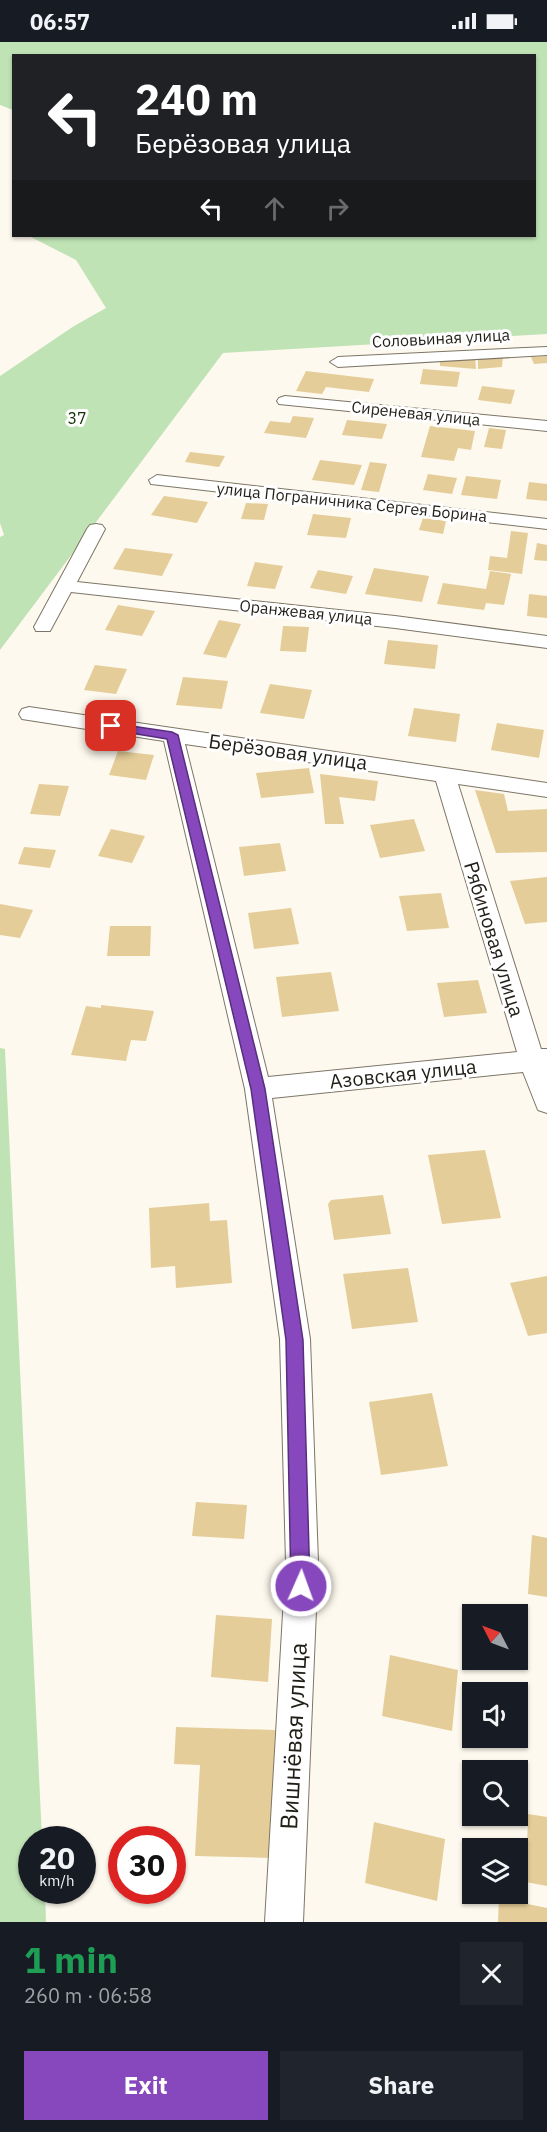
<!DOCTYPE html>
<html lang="en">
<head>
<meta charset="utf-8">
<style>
  :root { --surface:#171b24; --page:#20242c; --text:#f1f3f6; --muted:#9ea1a6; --accent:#8848bd }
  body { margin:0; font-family:"IBM Plex Sans",sans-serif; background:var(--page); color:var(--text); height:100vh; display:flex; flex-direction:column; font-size:22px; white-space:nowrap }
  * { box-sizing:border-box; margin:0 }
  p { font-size:20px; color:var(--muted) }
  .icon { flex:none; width:33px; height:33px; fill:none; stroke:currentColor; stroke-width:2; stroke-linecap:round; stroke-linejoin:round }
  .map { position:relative; height:1880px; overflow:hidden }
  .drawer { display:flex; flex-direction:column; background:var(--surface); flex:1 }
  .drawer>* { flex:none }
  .guide { position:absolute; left:12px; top:12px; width:524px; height:183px; border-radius:0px; box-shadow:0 2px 4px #0004; background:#202124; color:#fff; overflow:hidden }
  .needle { width:39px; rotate:312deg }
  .tools { position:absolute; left:462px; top:1562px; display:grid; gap:12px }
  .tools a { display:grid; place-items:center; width:66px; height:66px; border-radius:0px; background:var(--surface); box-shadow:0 2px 4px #0004; font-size:30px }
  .speed { position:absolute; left:18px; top:1784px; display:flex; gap:12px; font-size:30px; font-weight:700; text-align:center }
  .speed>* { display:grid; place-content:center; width:78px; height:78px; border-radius:50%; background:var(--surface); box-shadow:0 2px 4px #0004; line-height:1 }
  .speed small { font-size:15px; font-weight:400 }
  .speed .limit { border:9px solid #d22; background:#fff; color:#111 }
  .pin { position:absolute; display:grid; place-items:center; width:51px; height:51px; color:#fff; margin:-26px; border-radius:12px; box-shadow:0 3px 9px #0006 }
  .me { position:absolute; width:66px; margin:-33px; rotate:2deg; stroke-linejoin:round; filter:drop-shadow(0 0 4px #0008) }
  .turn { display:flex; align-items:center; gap:21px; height:126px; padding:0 24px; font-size:27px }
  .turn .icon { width:78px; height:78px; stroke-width:2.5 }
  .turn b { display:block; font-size:42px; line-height:51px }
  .lanes { display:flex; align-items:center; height:57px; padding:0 24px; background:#0003; justify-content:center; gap:30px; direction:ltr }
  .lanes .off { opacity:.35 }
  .round { display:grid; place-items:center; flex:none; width:63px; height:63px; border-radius:0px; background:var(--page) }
  .summary { display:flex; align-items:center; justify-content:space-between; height:102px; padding:0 24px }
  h1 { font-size:36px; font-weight:700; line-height:45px; color:#1e9e55 }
  .primary-button { display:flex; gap:12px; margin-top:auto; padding:12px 24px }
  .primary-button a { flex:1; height:69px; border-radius:0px; background:var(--accent); color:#fff; font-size:24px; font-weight:700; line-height:69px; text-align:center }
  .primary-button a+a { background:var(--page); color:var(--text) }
  .status { display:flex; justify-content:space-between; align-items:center; height:42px; padding:0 30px; background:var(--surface); direction:ltr }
  .status svg { height:16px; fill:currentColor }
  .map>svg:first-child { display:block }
  .green { fill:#c0e3b6 }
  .building { fill:#e4cd99 }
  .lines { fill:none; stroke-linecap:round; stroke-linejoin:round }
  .street-casing { stroke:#7d7666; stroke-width:2 }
  .street { fill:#fff; fill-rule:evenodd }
  .route { fill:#8848bd; stroke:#582f7b; stroke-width:1.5 }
  .labels { text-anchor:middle; stroke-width:6; stroke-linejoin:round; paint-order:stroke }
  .far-street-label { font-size:16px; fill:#211f18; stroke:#fff }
  .far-park-label { font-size:16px; fill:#113204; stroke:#fff }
  .street-label { font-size:20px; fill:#211f18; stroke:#fff }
  .near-street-label { font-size:24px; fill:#211f18; stroke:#fff }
</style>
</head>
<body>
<div class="status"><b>06:57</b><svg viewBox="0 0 49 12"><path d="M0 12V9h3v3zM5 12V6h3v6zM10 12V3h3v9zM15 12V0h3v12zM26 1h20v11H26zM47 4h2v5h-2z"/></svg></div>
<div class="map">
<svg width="547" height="1880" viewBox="0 0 547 1880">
  <rect width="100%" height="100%" fill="#fef9ee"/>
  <g class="green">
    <polygon points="0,0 547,0 547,292 223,311 0,608 0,495 4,493 0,481 0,334 74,284 106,266 76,218 29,194 534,194 534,14 14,14 13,68 0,63"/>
    <polygon points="0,1006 5,1007 42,1797 32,1797 32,1848 45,1848 46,1880 0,1880"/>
  </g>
  <g class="building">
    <polygon points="503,314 502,325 478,327 478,315"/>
    <polygon points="547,314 547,321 534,322 531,315"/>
    <polygon points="475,315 476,327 440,324 440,317"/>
    <polygon points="423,327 460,330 457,345 420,342"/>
    <polygon points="306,329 374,337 369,350 326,345 322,352 296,349"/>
    <polygon points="482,344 515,348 511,362 478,358"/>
    <polygon points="293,374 314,376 306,396 264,391 270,379 290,381"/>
    <polygon points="347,378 387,382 382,397 342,393"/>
    <polygon points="430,384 475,389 471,408 458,406 454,419 421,415"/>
    <polygon points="489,386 506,388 502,407 484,405"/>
    <polygon points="190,410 225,414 219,425 185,420"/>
    <polygon points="320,418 362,423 354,443 312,438"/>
    <polygon points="370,420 387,422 379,450 361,448"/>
    <polygon points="428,432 457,436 452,452 423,448"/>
    <polygon points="466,434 501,438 497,457 461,453"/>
    <polygon points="529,440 547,442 547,459 526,457"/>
    <polygon points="164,454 208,460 197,481 151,473"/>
    <polygon points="246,461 268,462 264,478 241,477"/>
    <polygon points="313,472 351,476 346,496 307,493"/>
    <polygon points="423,476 446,479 443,492 419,488"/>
    <polygon points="511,489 528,491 522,532 488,528 490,514 507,516"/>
    <polygon points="537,501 547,503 547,519 534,518"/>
    <polygon points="125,506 173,512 162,534 113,527"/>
    <polygon points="255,520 283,524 275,547 247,544"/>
    <polygon points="374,526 429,534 422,560 365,552"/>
    <polygon points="318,528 353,534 346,552 310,546"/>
    <polygon points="490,529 511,532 504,563 486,561 484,568 437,562 443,541 486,547"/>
    <polygon points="529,552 547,554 547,576 527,574"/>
    <polygon points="118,563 155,569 142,594 105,588"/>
    <polygon points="219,578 241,582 226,616 203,612"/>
    <polygon points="283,584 309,585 306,610 280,609"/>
    <polygon points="388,598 438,603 435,627 384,622"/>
    <polygon points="95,623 127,627 116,652 84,648"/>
    <polygon points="183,635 228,639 222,667 176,663"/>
    <polygon points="270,642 312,648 304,677 260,671"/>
    <polygon points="414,666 460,672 456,700 408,694"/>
    <polygon points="497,681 544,688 539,716 491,708"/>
    <polygon points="118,709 154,713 146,738 109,733"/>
    <polygon points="309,726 314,751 261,756 256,731"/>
    <polygon points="320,732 378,739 375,759 339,755 344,782 325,782"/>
    <polygon points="39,742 69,744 60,774 30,772"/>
    <polygon points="475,748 504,752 508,769 547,767 547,810 496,811"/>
    <polygon points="414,777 425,809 380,816 370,783"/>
    <polygon points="111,787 145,794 132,821 98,814"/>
    <polygon points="280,801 286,829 244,834 239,805"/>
    <polygon points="24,805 56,808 50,826 18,822"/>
    <polygon points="547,835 547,880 525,882 510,839"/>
    <polygon points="441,851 449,886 407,889 399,854"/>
    <polygon points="0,862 33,868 20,896 0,893"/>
    <polygon points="291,866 299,902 254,907 248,871"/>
    <polygon points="110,884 151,884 150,914 107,914"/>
    <polygon points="331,930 339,969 282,975 276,935"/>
    <polygon points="478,938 487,971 444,975 437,941"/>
    <polygon points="101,963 154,969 146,999 131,998 126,1019 71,1013 86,964 101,966"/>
    <polygon points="485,1108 501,1176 442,1182 428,1113"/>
    <polygon points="383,1153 391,1192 334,1198 328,1162 331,1158"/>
    <polygon points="209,1161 210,1179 227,1178 232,1241 176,1246 175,1224 151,1226 149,1166"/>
    <polygon points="408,1226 418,1280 352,1287 343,1232"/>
    <polygon points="547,1234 547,1291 528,1294 510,1241"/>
    <polygon points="432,1351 448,1424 381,1433 369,1360"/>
    <polygon points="196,1460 247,1463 244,1497 192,1494"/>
    <polygon points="532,1493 547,1496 547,1555 528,1552"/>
    <polygon points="216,1573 272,1577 268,1640 211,1635"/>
    <polygon points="390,1613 458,1628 452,1689 382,1674"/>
    <polygon points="176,1685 275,1688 273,1816 195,1814 200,1723 174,1722"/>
    <polygon points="528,1772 547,1775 547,1844 526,1840"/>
    <polygon points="374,1780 445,1797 437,1859 365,1841"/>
    <polygon points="499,1856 547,1866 547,1880 498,1880"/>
  </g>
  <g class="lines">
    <defs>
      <g id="street">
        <polygon points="547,305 547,313 338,325 330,320 338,315"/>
        <polygon points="285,354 547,379 547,389 279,362 277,359 279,356"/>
        <polygon points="157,433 547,477 547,487 151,442 149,438"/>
        <polygon points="96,482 102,483 105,487 77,540 395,574 547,594 547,606 395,586 71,550 50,589 36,589 34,585 87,487 90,483"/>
        <path d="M29,665L547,741V755L458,742L541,1007H547V1071L538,1068L523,1030L272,1056L310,1297L318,1520L303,1880H265L286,1520L280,1297L245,1047L164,699L22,677L19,672L22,667ZM185,702L436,739L517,1010L268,1035Z"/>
      </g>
    </defs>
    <use href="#street" class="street-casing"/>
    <use href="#street" class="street"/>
  </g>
  <polygon class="route" points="111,681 172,690 178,693 265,1047 303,1298 310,1544 307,1550 301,1553 294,1550 291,1544 286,1298 251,1047 167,697 107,687 107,682"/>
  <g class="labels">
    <g class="far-street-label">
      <text transform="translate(441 296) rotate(-3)" y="6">Соловьиная улица</text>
      <text transform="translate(416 371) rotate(6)" y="6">Сиреневая улица</text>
      <text transform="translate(352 460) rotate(6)" y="6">улица Пограничника Сергея Борина</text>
      <text transform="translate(306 570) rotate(6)" y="6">Оранжевая улица</text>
    </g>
    <g class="far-park-label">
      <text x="77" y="382">37</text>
    </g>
    <g class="street-label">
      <text transform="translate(288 710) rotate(8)" y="7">Берёзовая улица</text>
      <text transform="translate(494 897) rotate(73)" y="7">Рябиновая улица</text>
      <text transform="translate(403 1032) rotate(-6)" y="7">Азовская улица</text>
    </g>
    <g class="near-street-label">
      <text transform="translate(294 1694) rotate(-87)" y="8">Вишнёвая улица</text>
    </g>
  </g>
</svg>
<div class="tools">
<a><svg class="needle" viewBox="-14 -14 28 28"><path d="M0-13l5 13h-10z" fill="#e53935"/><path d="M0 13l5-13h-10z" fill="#9ea1a6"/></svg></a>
<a><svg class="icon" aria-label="sound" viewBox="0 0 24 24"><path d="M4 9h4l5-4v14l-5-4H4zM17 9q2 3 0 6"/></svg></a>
<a><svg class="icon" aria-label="search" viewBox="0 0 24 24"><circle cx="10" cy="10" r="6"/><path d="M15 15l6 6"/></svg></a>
<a><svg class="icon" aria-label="layers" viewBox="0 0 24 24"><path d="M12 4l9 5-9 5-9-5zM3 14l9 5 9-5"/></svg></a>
</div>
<div class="speed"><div>20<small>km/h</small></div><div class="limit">30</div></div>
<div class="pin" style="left:111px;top:684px;background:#d93025"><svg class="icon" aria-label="arrive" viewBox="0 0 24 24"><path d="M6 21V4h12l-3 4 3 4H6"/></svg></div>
<svg class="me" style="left:301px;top:1544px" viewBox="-20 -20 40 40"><circle r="17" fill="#8848bd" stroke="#fff" stroke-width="3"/><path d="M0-11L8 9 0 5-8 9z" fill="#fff"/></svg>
<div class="guide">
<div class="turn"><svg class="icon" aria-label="left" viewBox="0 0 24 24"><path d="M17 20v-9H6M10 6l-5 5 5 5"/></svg><div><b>240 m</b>Берёзовая улица</div></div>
<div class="lanes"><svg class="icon" aria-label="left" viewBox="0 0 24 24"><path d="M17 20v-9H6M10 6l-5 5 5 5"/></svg><svg class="icon off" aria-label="ahead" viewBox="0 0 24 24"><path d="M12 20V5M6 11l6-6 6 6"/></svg><svg class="icon off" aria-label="right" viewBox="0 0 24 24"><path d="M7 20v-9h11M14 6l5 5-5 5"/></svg></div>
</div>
</div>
<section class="drawer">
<div class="summary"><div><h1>1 min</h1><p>260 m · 06:58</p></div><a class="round"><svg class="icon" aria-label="close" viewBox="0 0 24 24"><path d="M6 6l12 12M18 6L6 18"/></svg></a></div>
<div class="primary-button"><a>Exit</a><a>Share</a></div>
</section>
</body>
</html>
